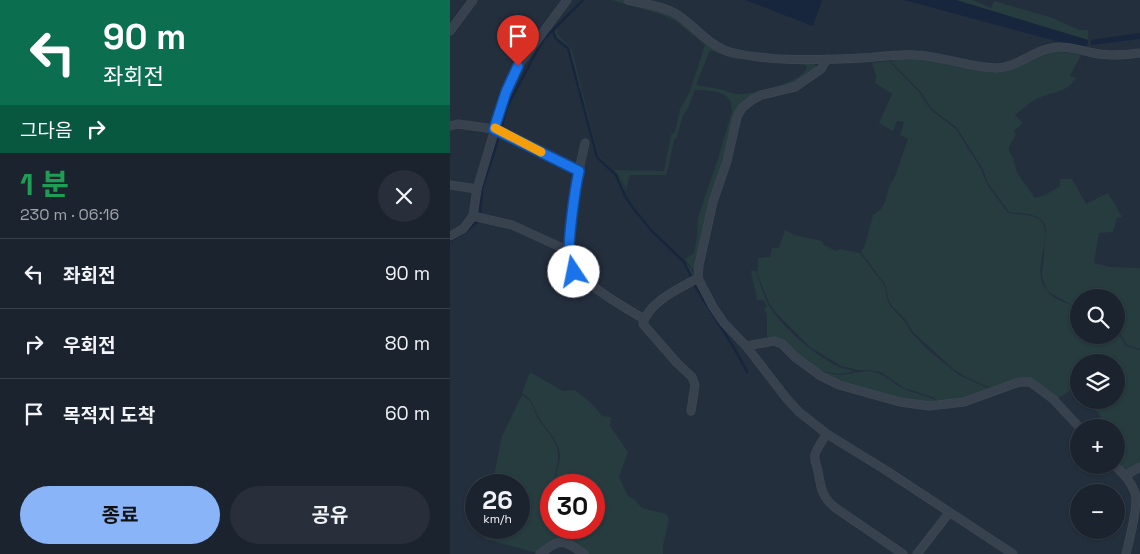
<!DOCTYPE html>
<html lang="ko">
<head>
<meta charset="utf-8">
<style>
  :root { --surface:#1b232e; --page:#282f3a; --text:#f1f3f6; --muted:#a0a4aa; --line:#39404a; --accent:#8ab4f8 }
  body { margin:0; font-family:"Space Grotesk","Noto Sans KR",sans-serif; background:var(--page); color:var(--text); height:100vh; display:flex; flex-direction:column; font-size:19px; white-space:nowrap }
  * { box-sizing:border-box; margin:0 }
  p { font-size:16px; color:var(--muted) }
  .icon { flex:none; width:28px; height:28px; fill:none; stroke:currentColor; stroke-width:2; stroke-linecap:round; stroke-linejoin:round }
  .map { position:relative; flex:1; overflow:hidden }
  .details { display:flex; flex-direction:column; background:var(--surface); width:450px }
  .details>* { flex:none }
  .hud { background:#0b6e4f; color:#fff; overflow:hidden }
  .buttons { position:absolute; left:620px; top:289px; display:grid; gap:10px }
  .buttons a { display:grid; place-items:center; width:55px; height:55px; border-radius:50%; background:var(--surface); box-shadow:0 1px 4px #0004,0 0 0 1px var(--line); font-size:25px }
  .speed { position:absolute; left:15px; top:474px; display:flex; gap:10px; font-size:25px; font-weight:700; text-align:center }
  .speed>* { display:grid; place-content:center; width:65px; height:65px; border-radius:50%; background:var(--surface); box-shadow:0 1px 4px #0004,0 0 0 1px var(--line); line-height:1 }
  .speed small { font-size:12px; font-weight:400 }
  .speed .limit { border:8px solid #d22; background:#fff; color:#111 }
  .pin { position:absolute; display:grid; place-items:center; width:42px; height:42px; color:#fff; margin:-51px -21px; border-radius:50% 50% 50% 0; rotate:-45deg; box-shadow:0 0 5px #0007 }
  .pin .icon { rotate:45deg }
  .me { position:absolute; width:55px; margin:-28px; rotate:349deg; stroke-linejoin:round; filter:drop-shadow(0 0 4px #0008) }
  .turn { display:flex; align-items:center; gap:18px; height:105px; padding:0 20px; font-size:22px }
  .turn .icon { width:65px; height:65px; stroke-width:2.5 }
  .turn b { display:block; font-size:35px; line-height:42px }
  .then { display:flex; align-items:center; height:48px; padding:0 20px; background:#0003; gap:10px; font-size:19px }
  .round { display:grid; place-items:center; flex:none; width:52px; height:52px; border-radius:26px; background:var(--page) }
  .overview { display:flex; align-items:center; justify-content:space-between; height:85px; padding:0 20px }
  h1 { font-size:30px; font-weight:700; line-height:38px; color:#1e9e55 }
  .cta { display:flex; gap:10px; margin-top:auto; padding:10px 20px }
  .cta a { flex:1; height:58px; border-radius:30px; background:var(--accent); color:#111; font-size:20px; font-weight:700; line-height:58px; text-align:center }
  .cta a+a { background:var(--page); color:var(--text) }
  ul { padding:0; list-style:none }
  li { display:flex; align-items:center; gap:15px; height:70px; padding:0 20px; border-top:1px solid var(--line) }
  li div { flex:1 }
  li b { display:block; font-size:19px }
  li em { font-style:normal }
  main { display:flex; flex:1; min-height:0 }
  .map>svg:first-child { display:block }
  .green { fill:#263c3f; fill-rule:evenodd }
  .water { fill:#17263c }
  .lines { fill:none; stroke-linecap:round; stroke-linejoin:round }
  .stream { stroke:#17263c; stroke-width:2.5 }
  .minor-casing { stroke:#414a57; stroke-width:9 }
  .minor { stroke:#38414e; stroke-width:8 }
  .route-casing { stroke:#114b97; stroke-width:12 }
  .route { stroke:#1a73e8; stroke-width:9 }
  .slow { stroke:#f59e0b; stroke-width:9 }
</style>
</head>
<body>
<main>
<section class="details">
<div class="hud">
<div class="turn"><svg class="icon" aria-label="left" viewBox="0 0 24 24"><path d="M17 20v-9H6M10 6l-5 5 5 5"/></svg><div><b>90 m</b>좌회전</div></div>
<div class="then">그다음<svg class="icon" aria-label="right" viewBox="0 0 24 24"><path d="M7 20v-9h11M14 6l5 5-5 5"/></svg></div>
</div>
<div class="overview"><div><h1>1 분</h1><p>230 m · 06:16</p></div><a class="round"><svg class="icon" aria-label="close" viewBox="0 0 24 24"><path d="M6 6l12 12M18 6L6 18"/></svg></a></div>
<ul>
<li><svg class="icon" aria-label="left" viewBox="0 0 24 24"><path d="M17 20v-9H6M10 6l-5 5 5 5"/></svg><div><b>좌회전</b></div><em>90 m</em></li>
<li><svg class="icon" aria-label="right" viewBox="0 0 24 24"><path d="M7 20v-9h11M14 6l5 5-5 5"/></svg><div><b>우회전</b></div><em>80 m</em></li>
<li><svg class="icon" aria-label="arrive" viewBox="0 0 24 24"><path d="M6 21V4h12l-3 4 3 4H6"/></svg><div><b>목적지 도착</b></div><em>60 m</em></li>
</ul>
<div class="cta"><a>종료</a><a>공유</a></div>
</section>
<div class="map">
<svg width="690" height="554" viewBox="0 0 690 554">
  <rect width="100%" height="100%" fill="#242f3e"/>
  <g class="green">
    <path d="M161,0H171L216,12L290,57L365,64L367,69L353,80L286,111L260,203L245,272L235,259L244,253L247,238L248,217L268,159L282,111C282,89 261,91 245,90L237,110L233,115L227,137L224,140L217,173L216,175H180L176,189L171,178L164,170L214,171L221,135L225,132L230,109L240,91L255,45L226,21L210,14ZM260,50L281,58L355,65L357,67C354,82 303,95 288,94C283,94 278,91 273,90C264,88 255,87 246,85Z"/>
    <polygon points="506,0 523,0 541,8 544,1 603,18 629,30 638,30 638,40"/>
    <polygon points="108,28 107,34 120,47 122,51 148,155 171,179 177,196 185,209 207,234 240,267 243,273 242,276 235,262 202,231 183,208 167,175 147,157 119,48 104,35 104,32"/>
    <path d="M607,51L631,55L620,76L626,78C616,94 599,92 584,100C578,104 571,110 565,115L573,123L564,131L566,135L559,147V151L563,158L567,173L585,198L595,195L610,186V179H622L636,204L658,193L672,217L667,218L663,232L649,233L644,263L660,267L690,268V349L677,345L666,327V298H629V305L620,304L597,291L592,276L596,228C591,212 573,214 559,212L538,183L532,168L507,128L482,109L470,91L440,61C474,53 507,71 540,71C564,71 585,55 607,51Z"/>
    <path d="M439,61L469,92L481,110L506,129L531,169L537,184L558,213C568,215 580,213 588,219C614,234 556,293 629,306V335H666V329L676,346L690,350V464L675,473L666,465V428L641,427L651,416L638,403L641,400H666V362H629V390L625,394L621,390L606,400L583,383L540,388L518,378L503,369L463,332L454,318L441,305L438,298L436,286L411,252L415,245L423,215C440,206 434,190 444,179L458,139L450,135L454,122L447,121L443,131L429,123L442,94L425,83L426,76L422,63Z"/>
    <polygon points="335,230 344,235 372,241 374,245 386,251 390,249 410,253 435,286 437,298 440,306 453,319 462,333 478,350 509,375 540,389 512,401 491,404 483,397 454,388 431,372 417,370 408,370 391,366 360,347 326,313 319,303 306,271 308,271 308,258 320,257 322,248 329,248"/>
    <path d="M301,271H305L307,275C311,284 313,295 318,304C331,327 364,354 387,366C393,369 400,370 406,371L390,374L367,371L327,339L317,337V314L314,309L317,306L313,300H307Z"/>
    <path d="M417,371C436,372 441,384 457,390C468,395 481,395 490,404L462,402L389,384L369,372L390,375Z"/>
    <path d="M80,372L113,391L125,390L142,404L152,416L161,417L160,426L178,452L169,477L178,496L184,499L192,508L216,514L219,519L213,546V554H135L114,542L111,533L112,528H144V485H105C105,474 110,465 110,455C108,438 97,431 89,418C83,407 84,401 72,393Z"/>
    <path d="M72,395C86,404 82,409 89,420C97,432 107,439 108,454C109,465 104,474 104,485H101V528H111L110,534L113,542L90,554L35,539L33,528H69V485H42L52,436Z"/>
  </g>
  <g class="water">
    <polygon points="295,0 372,0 363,26"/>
    <polygon points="454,0 506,0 638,40 637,46 628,47"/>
    <polygon points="690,33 690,39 641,45 641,40"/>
  </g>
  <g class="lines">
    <g class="stream">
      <polyline points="103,31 106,39 118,48 147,157 166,175 175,196 183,208 202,231 234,262 242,278"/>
      <polyline points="51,129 57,107 89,47 94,39 133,0"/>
      <polyline points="30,212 32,188 49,137"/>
      <polyline points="0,241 14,233 28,221"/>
      <path d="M244,284C261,314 282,341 297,372"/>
    </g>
    <defs>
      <g id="minor">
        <path d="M178,0C195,4 213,6 228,15C246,27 259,46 280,52C321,62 370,60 412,58C430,57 448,54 465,55C493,56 519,68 547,68C569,67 586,48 608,47C621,46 635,52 649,54C663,56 676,55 690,53"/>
        <polyline points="0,31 23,0"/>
        <polyline points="0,126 8,124 44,129 129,171"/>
        <path d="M135,143C130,164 111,256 124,272C128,276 134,280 139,283C156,297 175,308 194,319"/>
        <polyline points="0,185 27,189"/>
        <polyline points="23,216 62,225 119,251"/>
        <polyline points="0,236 13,229 23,216 27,189 56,92 65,70 117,0"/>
        <polyline points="296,346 324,341 332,344 345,357 371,376 389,385 450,402 479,406 514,402 569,382 580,382 603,399 630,428"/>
        <path d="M241,411L245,385L242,377L227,363L193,324C198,302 230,288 248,278"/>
        <polyline points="377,434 349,412 337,399 296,346 274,323 263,307 248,278 249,265 263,202 277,161 287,117 292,108 302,100 311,95 345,87 371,69 377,59"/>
        <path d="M664,465C673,473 681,481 685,493C689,503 679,542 676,554"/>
        <polyline points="676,475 690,467"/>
        <path d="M90,554C112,537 113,540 134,554"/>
        <path d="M453,554L387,509C372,498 371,489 368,471C367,466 364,461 365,455C367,447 373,440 377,434L437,471L563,554"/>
        <polyline points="467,554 499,513"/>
      </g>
    </defs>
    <use href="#minor" class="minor-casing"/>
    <use href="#minor" class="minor"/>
  </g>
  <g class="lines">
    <defs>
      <path id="route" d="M68,66L56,92L44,129L129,171C125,189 116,249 120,265C121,267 123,271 124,272"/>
    </defs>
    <use href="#route" class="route-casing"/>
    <use href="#route" class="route"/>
    <polyline class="slow" points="45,128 91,152"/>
  </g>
</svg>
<div class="buttons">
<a><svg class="icon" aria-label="search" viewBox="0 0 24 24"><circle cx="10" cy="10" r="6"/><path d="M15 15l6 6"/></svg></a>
<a><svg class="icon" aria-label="layers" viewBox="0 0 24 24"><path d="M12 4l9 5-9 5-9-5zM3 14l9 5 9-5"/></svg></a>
<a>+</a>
<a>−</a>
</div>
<div class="speed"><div>26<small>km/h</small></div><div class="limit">30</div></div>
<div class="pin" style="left:68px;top:66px;background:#d93025"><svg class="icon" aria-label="arrive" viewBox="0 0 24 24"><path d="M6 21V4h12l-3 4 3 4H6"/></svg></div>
<svg class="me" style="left:124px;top:272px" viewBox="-20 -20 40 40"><circle r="19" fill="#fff"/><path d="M0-13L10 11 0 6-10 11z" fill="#1a73e8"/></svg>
</div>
</main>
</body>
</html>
